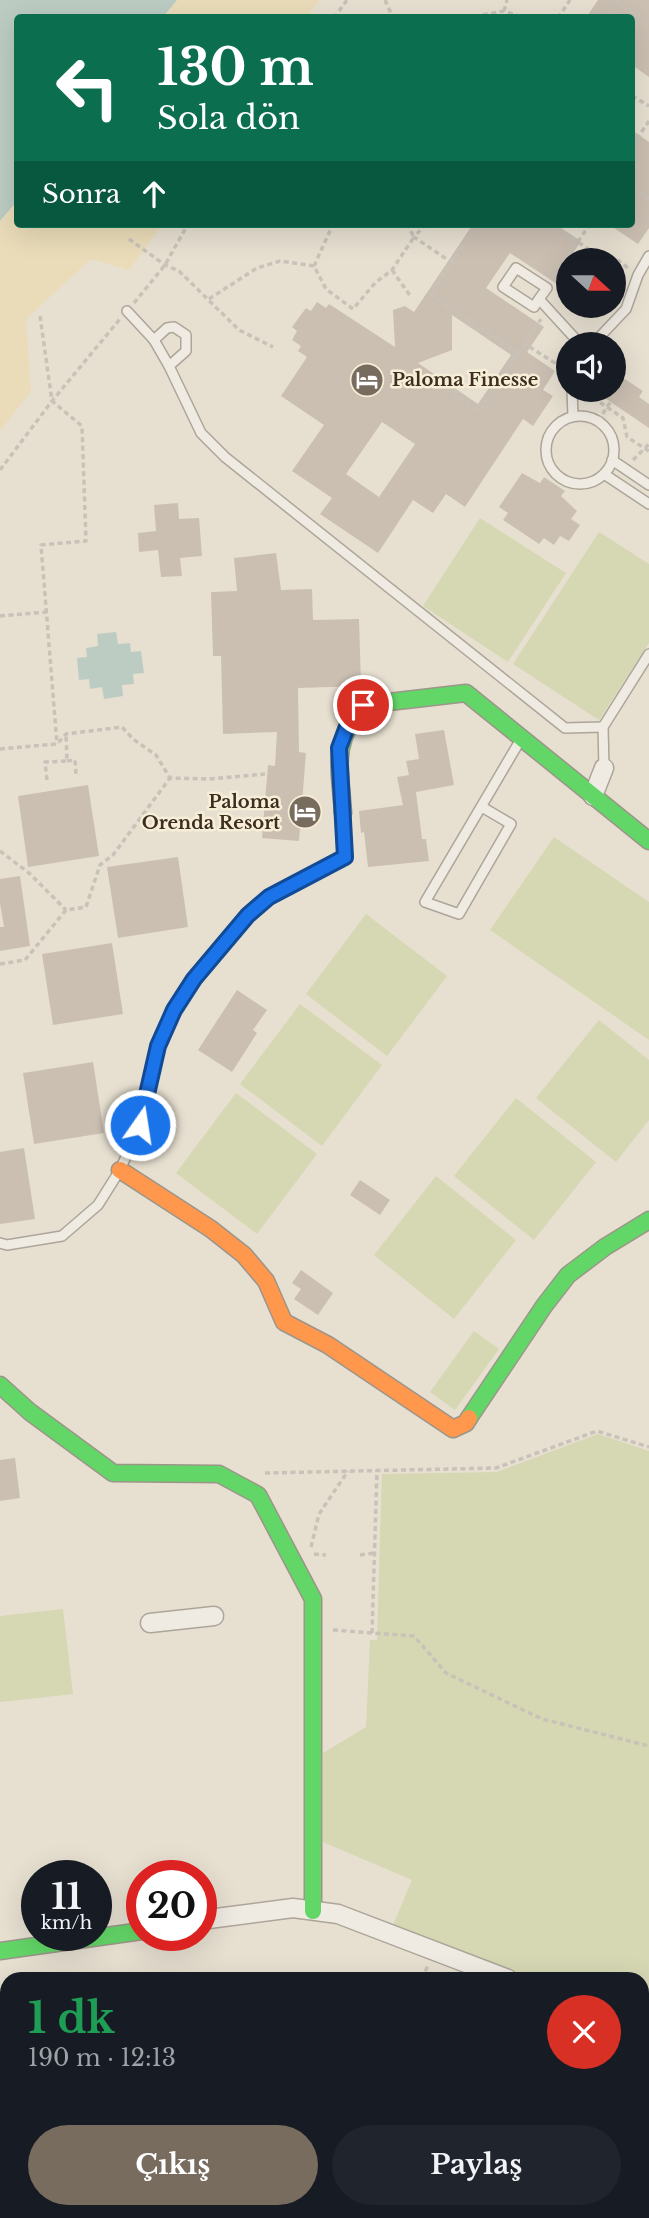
<!DOCTYPE html>
<html lang="tr">
<head>
<meta charset="utf-8">
<style>
  :root { --surface:#171b24; --page:#20242c; --text:#f1f3f6; --muted:#9ea1a6; --accent:#786c5e }
  body { margin:0; font-family:"Libre Baskerville",serif; background:var(--page); color:var(--text); height:100vh; display:flex; flex-direction:column; font-size:26px; white-space:nowrap }
  * { box-sizing:border-box; margin:0 }
  p { font-size:23px; color:var(--muted) }
  .icon { flex:none; width:38px; height:38px; fill:none; stroke:currentColor; stroke-width:2; stroke-linecap:round; stroke-linejoin:round }
  .map { position:relative; flex:1; overflow:hidden }
  .drawer { position:absolute; left:0px; top:1972px; width:649px; height:247px; display:flex; flex-direction:column; background:var(--surface); border-radius:21px 21px 0 0; box-shadow:0 7px 28px #0002 }
  .drawer>* { flex:none }
  .banner { position:absolute; left:14px; top:14px; width:621px; height:214px; border-radius:7px; box-shadow:0 7px 28px #0002; background:#0b6e4f; color:#fff; overflow:hidden }
  .needle { width:46px; rotate:111deg }
  .buttons { position:absolute; left:556px; top:248px; display:grid; gap:14px }
  .buttons a { display:grid; place-items:center; width:70px; height:70px; border-radius:50%; background:var(--surface); box-shadow:0 7px 28px #0002; font-size:35px }
  .speed { position:absolute; left:21px; top:1860px; display:flex; gap:14px; font-size:35px; font-weight:700; text-align:center }
  .speed>* { display:grid; place-content:center; width:91px; height:91px; border-radius:50%; background:var(--surface); box-shadow:0 7px 28px #0002; line-height:1 }
  .speed small { font-size:18px; font-weight:400 }
  .speed .limit { border:10px solid #d22; background:#fff; color:#111 }
  .pin { position:absolute; display:grid; place-items:center; width:60px; height:60px; color:#fff; margin:-30px; border:4px solid #fff; border-radius:50%; box-shadow:0 2px 7px #0007 }
  .me { position:absolute; width:77px; margin:-38px; rotate:13deg; stroke-linejoin:round; filter:drop-shadow(0 0 5px #0008) }
  .turn { display:flex; align-items:center; gap:24px; height:147px; padding:0 28px; font-size:32px }
  .turn .icon { width:91px; height:91px; stroke-width:2.5 }
  .turn b { display:block; font-size:49px; line-height:60px }
  .then { display:flex; align-items:center; height:66px; padding:0 28px; background:#0003; gap:14px; font-size:26px }
  .round { display:grid; place-items:center; flex:none; width:74px; height:74px; border-radius:37px; background:var(--page) }
  .summary { display:flex; align-items:center; justify-content:space-between; height:119px; padding:0 28px }
  h1 { font-size:42px; font-weight:800; line-height:52px; color:#1e9e55 }
  .action { display:flex; gap:14px; margin-top:auto; padding:14px 28px }
  .action a { flex:1; height:80px; border-radius:42px; background:var(--accent); color:#fff; font-size:28px; font-weight:800; line-height:80px; text-align:center }
  .action a+a { background:var(--page); color:var(--text) }
  .map>svg:first-child { display:block }
  .green { fill:#d6d7b3 }
  .sand { fill:#eadcb9 }
  .water { fill:#bcccc2 }
  .building { fill:#cbbfb2; fill-rule:evenodd }
  .lines { fill:none; stroke-linecap:round; stroke-linejoin:round }
  .lane-casing { stroke:#ada599; stroke-width:12 }
  .street-casing { stroke:#ada599; stroke-width:21 }
  .fast-casing { stroke:#9c958a; stroke-width:19 }
  .slow-casing { stroke:#9c958a; stroke-width:19 }
  .path { stroke:#c8c2b9; stroke-width:3.5; stroke-dasharray:5 3.5; stroke-linecap:butt }
  .lane { stroke:#efebe3; stroke-width:9 }
  .street { stroke:#efebe3; stroke-width:18 }
  .fast { stroke:#63d668; stroke-width:16 }
  .slow { stroke:#ff974d; stroke-width:16 }
  .route-casing { stroke:#114b97; stroke-width:18 }
  .route { stroke:#1a73e8; stroke-width:12 }
  .labels { text-anchor:middle; stroke-width:5; stroke-linejoin:round; paint-order:stroke }
  .poi-label { font-size:18px; font-weight:bold; fill:#3d2e20; stroke:#f7eed8; text-anchor:start }
</style>
</head>
<body>
<div class="map">
<svg width="649" height="2218" viewBox="0 0 649 2218">
  <rect width="100%" height="100%" fill="#e7e0d1"/>
  <g class="green">
    <polygon points="480,518 566,573 508,662 423,606"/>
    <polygon points="599,532 649,564 649,643 599,720 513,664"/>
    <polygon points="554,837 649,902 649,1040 490,930"/>
    <polygon points="366,914 447,976 387,1056 306,994"/>
    <polygon points="300,1004 382,1065 322,1146 240,1084"/>
    <polygon points="599,1020 649,1060 649,1120 616,1162 536,1098"/>
    <polygon points="236,1093 317,1154 257,1234 176,1173"/>
    <polygon points="516,1098 596,1162 534,1240 454,1176"/>
    <polygon points="436,1176 516,1240 454,1319 374,1255"/>
    <polygon points="474,1331 499,1349 455,1410 430,1392"/>
    <polygon points="598,1434 649,1451 649,2025 642,2022 642,1979 532,1979 393,1925 412,1880 323,1842 323,1753 366,1727 370,1640 377,1640 382,1474 497,1472"/>
    <polygon points="63,1609 73,1694 0,1702 0,1616"/>
  </g>
  <g class="sand">
    <polygon points="177,0 320,0 306,17 163,18"/>
    <polygon points="17,201 18,224 163,224 129,270 91,259 26,319 31,391 0,431 0,221"/>
  </g>
  <g class="water">
    <polygon points="0,0 177,0 163,17 18,18 17,201 0,221"/>
    <polygon points="116,632 118,644 130,643 131,652 141,651 144,673 133,674 134,684 122,685 123,696 104,699 102,687 90,689 89,679 79,680 77,658 87,657 86,648 98,646 97,634"/>
  </g>
  <g class="building">
    <polygon points="598,0 649,0 649,77 632,65 632,18 586,18"/>
    <polygon points="632,130 649,142 649,228 638,244 608,224 632,224"/>
    <path d="M473,224H555L581,241L569,259V292L510,253L486,288L544,327L527,352L555,371L543,390L553,396L533,426L523,419L465,507L446,494L433,513L413,500L378,553L320,514L332,498L292,471L324,425L281,396L307,357L298,351L301,346L292,340L297,331L292,327L306,308L311,311L317,302L326,308L329,304L395,347L393,310L405,306L414,312ZM452,315L511,355L478,404L418,363L452,350ZM382,422L415,444L379,497L346,474Z"/>
    <polygon points="614,372 643,391 639,397 649,404 649,428 593,390 614,390"/>
    <polygon points="522,473 540,483 544,477 565,491 561,496 577,511 571,519 580,525 569,541 560,536 554,545 544,538 539,544 503,520 508,513 499,507"/>
    <polygon points="178,503 179,519 199,518 202,556 180,558 182,576 161,577 158,550 139,552 138,533 156,531 154,505"/>
    <polygon points="276,553 281,590 312,589 313,620 359,619 361,686 298,688 299,752 306,753 299,841 262,838 268,765 275,766 277,732 223,734 221,656 213,656 211,592 237,591 234,558"/>
    <polygon points="444,730 454,785 416,792 422,839 426,839 429,861 368,867 364,832 361,833 359,811 403,805 397,777 409,775 406,761 419,759 415,734"/>
    <polygon points="88,785 99,856 28,867 18,796"/>
    <polygon points="178,857 188,927 118,938 107,867"/>
    <polygon points="20,876 30,946 0,951 0,927 4,927 0,903 0,879"/>
    <polygon points="112,943 123,1014 53,1025 42,954"/>
    <polygon points="237,990 267,1010 253,1030 257,1033 232,1072 198,1050"/>
    <polygon points="93,1062 104,1133 34,1144 23,1073"/>
    <polygon points="24,1148 35,1219 0,1224 0,1152"/>
    <polygon points="360,1180 390,1200 380,1215 350,1195"/>
    <polygon points="301,1270 333,1293 318,1315 294,1299 301,1289 292,1283"/>
    <polygon points="15,1458 20,1498 0,1501 0,1460"/>
  </g>
  <g class="lines">
    <defs>
      <g id="lane">
        <polyline points="539,299 534,307 503,287 516,268 547,288 539,299 581,345"/>
        <polyline points="127,311 154,340"/>
        <polygon points="174,327 186,335 186,351 169,366 154,340 167,328"/>
        <polyline points="592,345 626,309 638,275 649,256"/>
        <polyline points="169,366 201,433 225,457 565,728 603,727"/>
        <polyline points="572,390 573,416"/>
        <circle cx="580" cy="450" r="34"/>
        <polyline points="612,460 649,485"/>
        <polyline points="604,474 649,504"/>
        <polyline points="604,768 603,727 649,654"/>
        <polyline points="482,807 511,824 459,914 425,902 521,739"/>
        <polyline points="0,1243 7,1245 62,1236 98,1205 120,1170 140,1125 158,1046 174,1010 194,979 248,915 269,896 345,857 343,814"/>
      </g>
      <g id="street">
        <polyline points="593,796 604,768"/>
        <polyline points="150,1623 214,1616"/>
        <polyline points="201,1920 293,1908 338,1914 508,1979"/>
        <polyline points="642,2030 649,2033"/>
      </g>
      <g id="fast">
        <path d="M343,813C340,765 331,746 363,705L466,693L649,841"/>
        <polyline points="0,1385 30,1412 113,1473 219,1474 258,1495 313,1599 313,1911"/>
        <polyline points="469,1418 544,1306 568,1275 605,1247 649,1220"/>
        <polyline points="0,1951 142,1931"/>
      </g>
      <polyline id="slow" points="120,1170 211,1229 244,1255 266,1281 284,1322 328,1345 453,1429 466,1423 469,1418"/>
    </defs>
    <use href="#lane" class="lane-casing"/>
    <use href="#street" class="street-casing"/>
    <use href="#fast" class="fast-casing"/>
    <use href="#slow" class="slow-casing"/>
    <g class="path">
      <polyline points="385,0 393,18"/>
      <polyline points="615,0 649,24"/>
      <polyline points="504,11 507,0"/>
      <polyline points="483,15 504,11 524,18"/>
      <polyline points="334,18 347,0"/>
      <polyline points="558,18 570,0"/>
      <polyline points="632,96 649,106"/>
      <polyline points="632,146 649,121"/>
      <polyline points="632,187 649,199"/>
      <polyline points="426,224 414,237 451,262"/>
      <polyline points="478,224 430,294 518,353"/>
      <polyline points="550,224 596,254 619,261 628,268"/>
      <polyline points="129,239 165,265 179,271 239,330 273,347"/>
      <polyline points="314,266 333,224"/>
      <polyline points="392,270 411,297"/>
      <polyline points="554,277 590,224"/>
      <polyline points="209,299 257,268 280,261 314,266 326,289 353,309 375,283 392,270 414,237 407,224"/>
      <polyline points="134,303 165,265 188,224"/>
      <polyline points="40,316 52,401 82,426 86,541 41,545 57,744"/>
      <polyline points="525,344 541,319"/>
      <polyline points="556,364 569,353"/>
      <polyline points="417,369 479,411 525,344 569,372"/>
      <polyline points="586,393 623,418 627,437 649,451"/>
      <polyline points="598,421 611,401"/>
      <polyline points="633,460 649,444"/>
      <polyline points="0,470 52,401 120,319"/>
      <polyline points="0,616 47,612"/>
      <polyline points="0,749 57,744 66,734 122,727 133,739 156,755 170,778 209,779 265,774"/>
      <polyline points="67,761 75,760 76,775"/>
      <polyline points="47,780 45,762 67,761 66,734"/>
      <polyline points="0,851 29,873 66,910"/>
      <polyline points="0,964 25,960 66,910 86,907 100,865 113,855 170,778"/>
      <polyline points="265,1473 496,1468 597,1431 649,1447"/>
      <polyline points="311,1547 319,1514 348,1471"/>
      <polyline points="314,1554 326,1555"/>
      <polyline points="360,1555 375,1553"/>
      <polyline points="333,1630 414,1636 446,1673 542,1719 649,1746"/>
      <polyline points="372,1633 377,1470"/>
      <polyline points="422,1979 428,1965"/>
      <polyline points="382,2212 383,2218"/>
    </g>
    <use href="#lane" class="lane"/>
    <use href="#street" class="street"/>
    <use href="#fast" class="fast"/>
    <use href="#slow" class="slow"/>
  </g>
  <g class="lines">
    <defs>
      <polyline id="route" points="140,1125 158,1046 174,1010 194,979 248,915 269,897 345,857 339,748 348,724 363,705"/>
    </defs>
    <use href="#route" class="route-casing"/>
    <use href="#route" class="route"/>
  </g>
  <defs>
    <symbol id="hotel-disc" viewBox="-11 -11 22 22"><circle r="9.5" fill="#786c5e" stroke="#f7eed8"/><path d="M-6-4.5h1.5V1H6V5H4.5V3h-9V5H-6ZM-4 0a1.8 1.8 0 1 1 3.6 0ZM.5 0V-2.5h3Q6-2.5 6 0Z" fill="#fff"/></symbol>
  </defs>
  <g fill-rule="evenodd">
    <use href="#hotel-disc" x="348" y="361" width="38" height="38"/>
    <use href="#hotel-disc" x="286" y="793" width="38" height="38"/>
  </g>
  <g class="labels">
    <g class="poi-label">
      <text x="392" y="386">Paloma Finesse</text>
      <text x="280" y="808" text-anchor="end">Paloma<tspan x="280" dy="21">Orenda Resort</tspan></text>
    </g>
  </g>
</svg>
<div class="buttons">
<a><svg class="needle" viewBox="-14 -14 28 28"><path d="M0-13l5 13h-10z" fill="#e53935"/><path d="M0 13l5-13h-10z" fill="#9ea1a6"/></svg></a>
<a><svg class="icon" aria-label="sound" viewBox="0 0 24 24"><path d="M4 9h4l5-4v14l-5-4H4zM17 9q2 3 0 6"/></svg></a>
</div>
<div class="speed"><div>11<small>km/h</small></div><div class="limit">20</div></div>
<div class="pin" style="left:363px;top:705px;background:#d93025"><svg class="icon" aria-label="arrive" viewBox="0 0 24 24"><path d="M6 21V4h12l-3 4 3 4H6"/></svg></div>
<svg class="me" style="left:140px;top:1125px" viewBox="-20 -20 40 40"><circle r="17" fill="#1a73e8" stroke="#fff" stroke-width="3"/><path d="M0-11L8 9 0 5-8 9z" fill="#fff"/></svg>
<div class="banner">
<div class="turn"><svg class="icon" aria-label="left" viewBox="0 0 24 24"><path d="M17 20v-9H6M10 6l-5 5 5 5"/></svg><div><b>130 m</b>Sola dön</div></div>
<div class="then">Sonra<svg class="icon" aria-label="ahead" viewBox="0 0 24 24"><path d="M12 20V5M6 11l6-6 6 6"/></svg></div>
</div>
<section class="drawer">
<div class="summary"><div><h1>1 dk</h1><p>190 m · 12:13</p></div><a class="round" style="background:#d93025;color:#fff"><svg class="icon" aria-label="close" viewBox="0 0 24 24"><path d="M6 6l12 12M18 6L6 18"/></svg></a></div>
<div class="action"><a>Çıkış</a><a>Paylaş</a></div>
</section>
</div>
</body>
</html>
